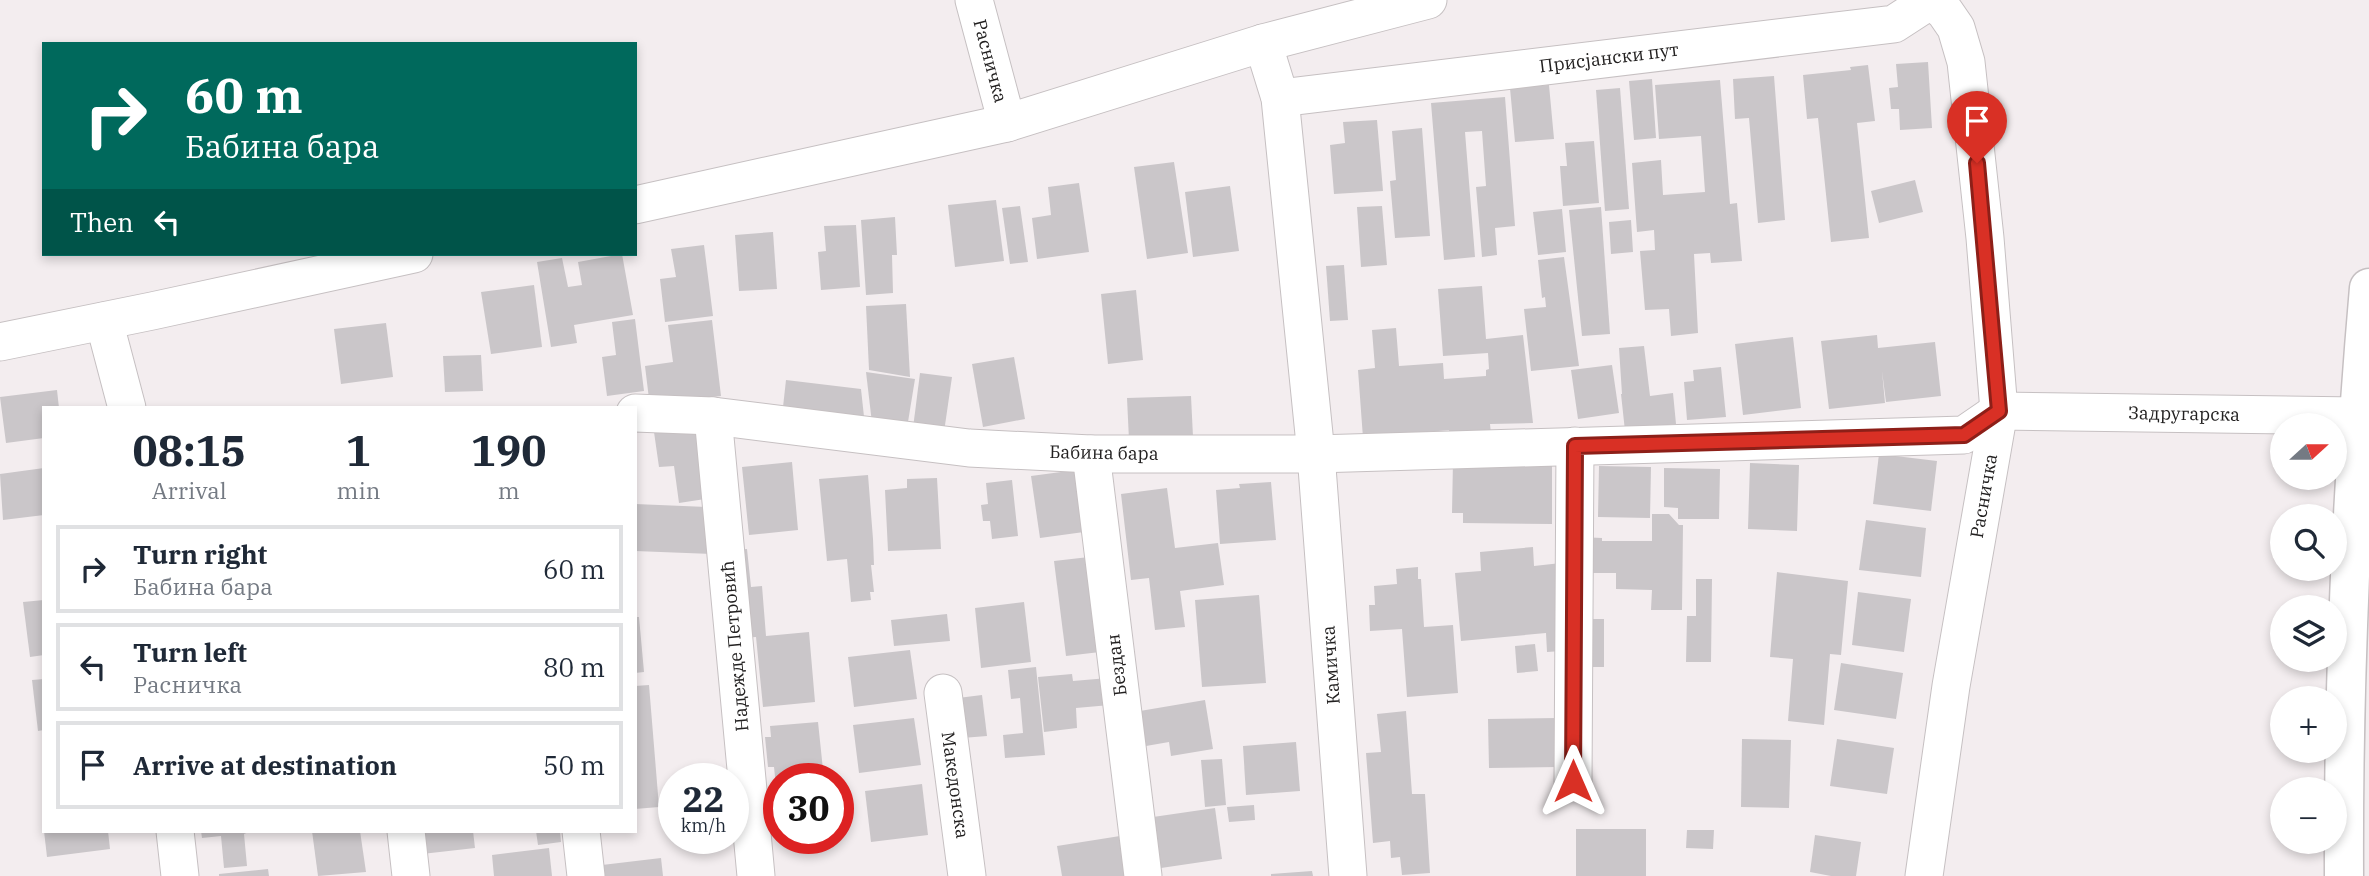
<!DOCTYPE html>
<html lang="en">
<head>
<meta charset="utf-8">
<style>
  :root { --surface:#fff; --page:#f6f6f7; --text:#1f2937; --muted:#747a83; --line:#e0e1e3 }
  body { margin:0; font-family:"IBM Plex Serif",serif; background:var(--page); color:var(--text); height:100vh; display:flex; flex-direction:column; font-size:26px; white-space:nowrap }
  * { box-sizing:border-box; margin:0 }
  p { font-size:23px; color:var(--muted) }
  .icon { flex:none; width:38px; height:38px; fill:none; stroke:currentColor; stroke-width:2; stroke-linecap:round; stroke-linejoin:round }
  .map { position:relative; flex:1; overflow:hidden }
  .side { position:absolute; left:42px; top:406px; width:595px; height:427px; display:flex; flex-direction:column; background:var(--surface); border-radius:0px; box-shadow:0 4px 10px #0003 }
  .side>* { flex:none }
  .banner { position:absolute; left:42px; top:42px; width:595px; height:214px; border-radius:0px; box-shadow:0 4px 10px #0003; background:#00695c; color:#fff; overflow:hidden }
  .needle { width:46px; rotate:69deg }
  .controls { position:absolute; left:2270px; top:413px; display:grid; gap:14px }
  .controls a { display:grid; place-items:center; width:77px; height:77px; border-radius:50%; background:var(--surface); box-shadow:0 4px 10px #0003; font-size:35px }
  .speed { position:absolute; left:658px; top:763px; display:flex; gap:14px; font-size:35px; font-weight:700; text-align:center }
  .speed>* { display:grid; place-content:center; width:91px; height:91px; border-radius:50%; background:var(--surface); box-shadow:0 4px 10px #0003; line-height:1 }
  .speed small { font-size:18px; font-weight:400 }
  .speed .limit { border:10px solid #d22; background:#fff; color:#111 }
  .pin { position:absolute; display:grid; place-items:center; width:60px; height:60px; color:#fff; margin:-72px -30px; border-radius:50% 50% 50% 0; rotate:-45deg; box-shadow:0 0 7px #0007 }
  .pin .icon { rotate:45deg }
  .me { position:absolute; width:77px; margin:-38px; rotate:0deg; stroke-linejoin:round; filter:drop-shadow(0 0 5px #0008) }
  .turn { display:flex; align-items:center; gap:24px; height:147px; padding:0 28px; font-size:32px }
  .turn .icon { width:91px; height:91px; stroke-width:2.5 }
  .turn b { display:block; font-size:49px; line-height:60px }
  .then { display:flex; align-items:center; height:66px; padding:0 28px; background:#0003; gap:14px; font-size:26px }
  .eta { display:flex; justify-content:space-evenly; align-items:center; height:119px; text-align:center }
  .eta b { font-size:42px; font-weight:700; line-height:49px }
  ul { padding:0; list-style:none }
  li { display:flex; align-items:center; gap:21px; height:88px; margin:0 14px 10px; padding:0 14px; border:4px solid var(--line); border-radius:0px }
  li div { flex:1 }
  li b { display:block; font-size:26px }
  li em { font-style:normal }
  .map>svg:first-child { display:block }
  .building { fill:#cac6c9 }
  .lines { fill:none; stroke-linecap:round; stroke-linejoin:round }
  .street-casing { stroke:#c6c0c2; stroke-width:39 }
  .secondary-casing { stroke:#c6c0c2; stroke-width:41 }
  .street { stroke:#fff; stroke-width:37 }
  .secondary { stroke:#fff; stroke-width:38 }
  .route-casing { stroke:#8d1f18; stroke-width:18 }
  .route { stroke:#d93025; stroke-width:12 }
  .labels { text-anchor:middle; stroke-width:6; stroke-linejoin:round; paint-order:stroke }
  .street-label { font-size:18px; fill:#222020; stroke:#fff }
</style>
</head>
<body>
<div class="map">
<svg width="2369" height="876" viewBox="0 0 2369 876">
  <rect width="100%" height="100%" fill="#f3edef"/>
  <g class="building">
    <polygon points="1928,62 1932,128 1900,130 1899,109 1891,109 1889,88 1898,87 1896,64"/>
    <polygon points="1868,65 1875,121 1857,123 1869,238 1831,242 1818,118 1807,119 1803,75 1851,70 1850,67"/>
    <polygon points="1774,76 1785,220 1758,223 1749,118 1735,119 1733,79"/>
    <polygon points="1652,79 1656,138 1634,140 1629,81"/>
    <polygon points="1720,80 1730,204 1737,203 1742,261 1711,263 1710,253 1694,254 1698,333 1671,336 1669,309 1645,310 1640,251 1655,250 1654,230 1637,232 1632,163 1661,160 1663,195 1705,192 1701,136 1659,139 1655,85"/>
    <polygon points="1549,85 1554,139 1515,142 1510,88"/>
    <polygon points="1620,88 1629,209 1605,211 1596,90"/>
    <polygon points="1505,97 1515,226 1495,228 1497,255 1482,257 1476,187 1486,186 1482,131 1465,132 1475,257 1444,260 1431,103"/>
    <polygon points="1377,120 1383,191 1334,194 1330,145 1345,143 1343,122"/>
    <polygon points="1422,128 1430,236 1395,238 1390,181 1396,180 1392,131"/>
    <polygon points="1594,141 1599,203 1563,206 1560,166 1567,166 1565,143"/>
    <polygon points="1174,162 1188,253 1147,259 1134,167"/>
    <polygon points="1915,180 1923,212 1879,223 1871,191"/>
    <polygon points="1079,183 1089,252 1037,259 1032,218 1051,215 1048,187"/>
    <polygon points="1230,186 1239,251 1193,257 1185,192"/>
    <polygon points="996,200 1004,261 955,267 948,205"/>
    <polygon points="1020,206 1028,262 1010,264 1002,208"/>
    <polygon points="1382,206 1387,265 1361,267 1357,207"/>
    <polygon points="1601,207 1610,334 1582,336 1569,210"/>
    <polygon points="1562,209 1566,252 1538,255 1533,212"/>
    <polygon points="895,217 897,255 892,255 893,293 866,295 861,220"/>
    <polygon points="1631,220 1633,252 1611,254 1609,222"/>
    <polygon points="856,225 860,287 821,290 818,252 826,251 824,226"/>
    <polygon points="773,232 777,289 739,291 735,235"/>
    <polygon points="704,245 713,316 665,322 660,279 676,277 671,249"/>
    <polygon points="622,254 633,315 574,325 577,343 551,347 537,262 562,258 568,287 582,285 578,262"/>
    <polygon points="1564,257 1579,366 1531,371 1524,309 1546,307 1545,297 1542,298 1538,260"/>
    <polygon points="1344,265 1348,320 1330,321 1326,266"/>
    <polygon points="534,285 542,347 491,354 481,292"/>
    <polygon points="1482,286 1486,339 1523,335 1533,423 1490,424 1491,434 1450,438 1449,430 1363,438 1358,370 1375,368 1372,330 1396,328 1399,366 1443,363 1444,379 1486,376 1486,370 1489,369 1488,353 1443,356 1438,289"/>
    <polygon points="1136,290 1143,360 1108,364 1101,294"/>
    <polygon points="906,304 910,377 869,370 866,306"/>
    <polygon points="635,319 644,391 607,396 602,357 616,355 612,322"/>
    <polygon points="712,320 721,396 678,401 677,396 649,399 645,366 673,362 668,325"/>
    <polygon points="386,323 393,377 341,384 334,329"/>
    <polygon points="1877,335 1878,348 1935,342 1941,396 1886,402 1882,371 1885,403 1829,409 1821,341"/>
    <polygon points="1793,337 1801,408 1743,415 1735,344"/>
    <polygon points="1644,346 1650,396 1673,393 1676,424 1625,431 1621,394 1622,394 1619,348"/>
    <polygon points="481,355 483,391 445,392 443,356"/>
    <polygon points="1014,357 1025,419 983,427 972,364"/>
    <polygon points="1612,365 1619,413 1578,419 1571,370"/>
    <polygon points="1721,367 1726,417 1687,420 1684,382 1694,381 1693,370"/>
    <polygon points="866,372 915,379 907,428 872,423"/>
    <polygon points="920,373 952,377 944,432 913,428"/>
    <polygon points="786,380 861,389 865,426 782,416"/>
    <polygon points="57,390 59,408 44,408 44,438 6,443 0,397"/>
    <polygon points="1191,396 1193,437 1129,440 1127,398"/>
    <polygon points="696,427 705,499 679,503 674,466 659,467 654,432"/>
    <polygon points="1879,454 1937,461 1931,511 1873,504"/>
    <polygon points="1453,461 1552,462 1552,524 1463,523 1463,513 1452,513"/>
    <polygon points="792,462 798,530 749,535 742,467"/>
    <polygon points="1750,463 1799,465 1797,531 1748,529"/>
    <polygon points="1599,466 1651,467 1650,518 1598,517"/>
    <polygon points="44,468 44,515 3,520 0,474"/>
    <polygon points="1664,468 1720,469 1719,519 1678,519 1678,508 1664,507"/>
    <polygon points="1076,470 1084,532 1040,538 1031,476"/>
    <polygon points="868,475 873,539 874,565 871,565 874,592 870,592 871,600 851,602 847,559 827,561 819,479"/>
    <polygon points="937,478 941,549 888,551 885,490 907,488 907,479"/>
    <polygon points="1012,480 1018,536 992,539 990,521 983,521 981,505 988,504 986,483"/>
    <polygon points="1271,482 1276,540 1220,544 1216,490 1240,488 1239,484"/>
    <polygon points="1167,488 1175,548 1218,543 1224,585 1180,591 1185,627 1155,630 1149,578 1131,580 1121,494"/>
    <polygon points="635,504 707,507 712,554 635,551"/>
    <polygon points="1652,514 1669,514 1679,525 1683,525 1682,610 1651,610 1652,590 1616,589 1616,573 1580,573 1580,537 1602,538 1602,541 1652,541"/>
    <polygon points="1866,520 1926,528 1921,577 1859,570"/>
    <polygon points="1533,547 1534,566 1561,563 1562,651 1547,652 1546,633 1461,641 1455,573 1481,571 1480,552"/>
    <polygon points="747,549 751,587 762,586 766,636 809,632 815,702 763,707 756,637 740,638 732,550"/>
    <polygon points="1089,557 1100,652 1066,656 1054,561"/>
    <polygon points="1418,567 1418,579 1421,579 1424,627 1453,625 1458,693 1407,697 1402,629 1370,631 1369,605 1375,605 1374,586 1397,584 1396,569"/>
    <polygon points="1777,572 1848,581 1841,655 1830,654 1824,725 1788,721 1793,659 1770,657"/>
    <polygon points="1696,579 1712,579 1711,662 1686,662 1687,616 1696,616"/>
    <polygon points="1858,592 1911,599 1904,652 1852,645"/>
    <polygon points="1259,595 1266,683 1202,687 1195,600"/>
    <polygon points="44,600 44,655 30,657 23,602"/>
    <polygon points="1024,602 1031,662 981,668 975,608"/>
    <polygon points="947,614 950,641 894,646 891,620"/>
    <polygon points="635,617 639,617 644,672 635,673"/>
    <polygon points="1582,619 1604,619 1604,667 1581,667"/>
    <polygon points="1535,644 1538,671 1517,673 1515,646"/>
    <polygon points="910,650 917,699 854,707 848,657"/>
    <polygon points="1841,663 1903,673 1896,719 1834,710"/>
    <polygon points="1036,667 1045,755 1005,758 1003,735 1023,733 1020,698 1011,699 1008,670"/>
    <polygon points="1072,674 1073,681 1108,678 1110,705 1076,708 1077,728 1044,732 1038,677"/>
    <polygon points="44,679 44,730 38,731 32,680"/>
    <polygon points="649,685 659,807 635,809 635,686"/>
    <polygon points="982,695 987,736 962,738 958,698"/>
    <polygon points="1205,700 1213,749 1171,756 1169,742 1146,746 1140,711"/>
    <polygon points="1406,711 1412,794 1425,794 1430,873 1402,875 1400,857 1391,858 1390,841 1373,843 1366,753 1381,752 1377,714"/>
    <polygon points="914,718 921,765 859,773 853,725"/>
    <polygon points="1557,718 1558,767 1489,768 1488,719"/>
    <polygon points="818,722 824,779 779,779 779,786 776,786 774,767 768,767 765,737 771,737 770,726"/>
    <polygon points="1742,739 1791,740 1789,808 1741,807"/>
    <polygon points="1837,739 1894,748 1887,794 1830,786"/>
    <polygon points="1296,742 1300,791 1246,795 1243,746"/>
    <polygon points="1222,759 1226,805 1205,807 1201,760"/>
    <polygon points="922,784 928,835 871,842 865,791"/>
    <polygon points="1254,805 1255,820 1229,822 1227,807"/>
    <polygon points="1215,808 1222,859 1161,868 1153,817"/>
    <rect x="1576" y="829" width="70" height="47"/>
    <polygon points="1687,830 1714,830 1713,849 1686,848"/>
    <polygon points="44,831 108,831 110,849 47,857"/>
    <polygon points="201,831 251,831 244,834 247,866 224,868 221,836 202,838"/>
    <polygon points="312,831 360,831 366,872 318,876"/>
    <polygon points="420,831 473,831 475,848 422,854"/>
    <polygon points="536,831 560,831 561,842 538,845"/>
    <polygon points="1815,835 1861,842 1856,876 1831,876 1810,872"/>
    <polygon points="1120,836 1126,876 1062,876 1057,846"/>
    <polygon points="549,848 552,876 494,876 492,855"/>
    <polygon points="661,858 663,876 603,876 602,865"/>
    <polygon points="268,869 269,876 219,876 219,874"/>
    <polygon points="1312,871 1313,876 1271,876 1271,874"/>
  </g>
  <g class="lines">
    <defs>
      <g id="street">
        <polyline points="974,0 1007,123"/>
        <polyline points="1263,43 1280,98 1316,454 1348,876"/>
        <polyline points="1280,98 1894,24 1931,0"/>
        <polyline points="635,205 1007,123 1263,43 1428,0"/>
        <polyline points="104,321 127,408"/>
        <polyline points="0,342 152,311 414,254"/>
        <polyline points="635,413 713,416 969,448 1091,454 1316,454 1964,435 1999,411 2358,416 2369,411"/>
        <polyline points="713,416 756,876"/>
        <polyline points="1091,454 1143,876"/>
        <polyline points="943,693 967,876"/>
        <polyline points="1573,781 1575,446"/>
        <polyline points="175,831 180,876"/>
        <polyline points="406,831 411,876"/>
        <polyline points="581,831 586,876"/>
        <polyline points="1924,876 1951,686 1999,411 1985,238 1966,62 1956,28 1945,12 1931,0"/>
      </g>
      <path id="secondary" d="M2344,876C2343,680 2352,483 2369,288"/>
    </defs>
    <use href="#street" class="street-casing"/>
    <use href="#secondary" class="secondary-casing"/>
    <use href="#street" class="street"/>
    <use href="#secondary" class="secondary"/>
  </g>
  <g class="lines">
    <defs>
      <polyline id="route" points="1573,781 1575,446 1964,435 1999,411 1977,163"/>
    </defs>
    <use href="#route" class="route-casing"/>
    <use href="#route" class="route"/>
  </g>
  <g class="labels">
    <g class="street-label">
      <text transform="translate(1609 58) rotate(-7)" y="6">Присјански пут</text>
      <text transform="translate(990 61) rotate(75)" y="6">Расничка</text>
      <text transform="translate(2184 414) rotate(1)" y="6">Задругарска</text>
      <text transform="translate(1104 453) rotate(1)" y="6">Бабина бара</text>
      <text transform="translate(1984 496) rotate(-80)" y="6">Расничка</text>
      <text transform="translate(735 646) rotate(-95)" y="6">Надежде Петровић</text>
      <text transform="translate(1117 665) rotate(-97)" y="6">Бездан</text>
      <text transform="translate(1331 665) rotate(-94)" y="6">Камичка</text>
      <text transform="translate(955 785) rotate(82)" y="6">Македонска</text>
    </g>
  </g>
</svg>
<div class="controls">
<a><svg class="needle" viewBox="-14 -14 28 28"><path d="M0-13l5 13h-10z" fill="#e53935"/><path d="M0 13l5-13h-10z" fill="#747a83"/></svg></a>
<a><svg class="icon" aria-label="search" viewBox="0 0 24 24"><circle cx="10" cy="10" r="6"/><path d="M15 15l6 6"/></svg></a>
<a><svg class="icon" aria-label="layers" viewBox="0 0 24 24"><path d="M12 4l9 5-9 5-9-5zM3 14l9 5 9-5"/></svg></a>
<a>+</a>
<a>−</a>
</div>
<div class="speed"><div>22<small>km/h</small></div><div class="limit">30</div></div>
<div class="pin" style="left:1977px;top:163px;background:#d93025"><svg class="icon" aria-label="arrive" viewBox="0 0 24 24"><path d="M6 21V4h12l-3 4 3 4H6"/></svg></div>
<svg class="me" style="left:1573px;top:781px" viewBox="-20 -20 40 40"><path d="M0-17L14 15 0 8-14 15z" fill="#d93025" stroke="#fff" stroke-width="4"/></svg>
<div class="banner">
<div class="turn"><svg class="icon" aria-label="right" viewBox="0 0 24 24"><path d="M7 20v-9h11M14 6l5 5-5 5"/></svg><div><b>60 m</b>Бабина бара</div></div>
<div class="then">Then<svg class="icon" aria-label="left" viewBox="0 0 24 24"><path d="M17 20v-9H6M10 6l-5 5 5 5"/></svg></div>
</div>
<section class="side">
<div class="eta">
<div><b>08:15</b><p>Arrival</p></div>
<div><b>1</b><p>min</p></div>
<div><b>190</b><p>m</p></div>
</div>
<ul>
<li><svg class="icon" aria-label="right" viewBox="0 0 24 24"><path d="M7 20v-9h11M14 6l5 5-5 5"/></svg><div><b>Turn right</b><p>Бабина бара</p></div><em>60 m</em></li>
<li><svg class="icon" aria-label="left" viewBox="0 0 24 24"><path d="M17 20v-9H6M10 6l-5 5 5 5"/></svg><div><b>Turn left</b><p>Расничка</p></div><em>80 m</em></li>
<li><svg class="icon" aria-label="arrive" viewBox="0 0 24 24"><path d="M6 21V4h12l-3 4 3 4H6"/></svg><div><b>Arrive at destination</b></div><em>50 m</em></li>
</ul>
</section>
</div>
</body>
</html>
